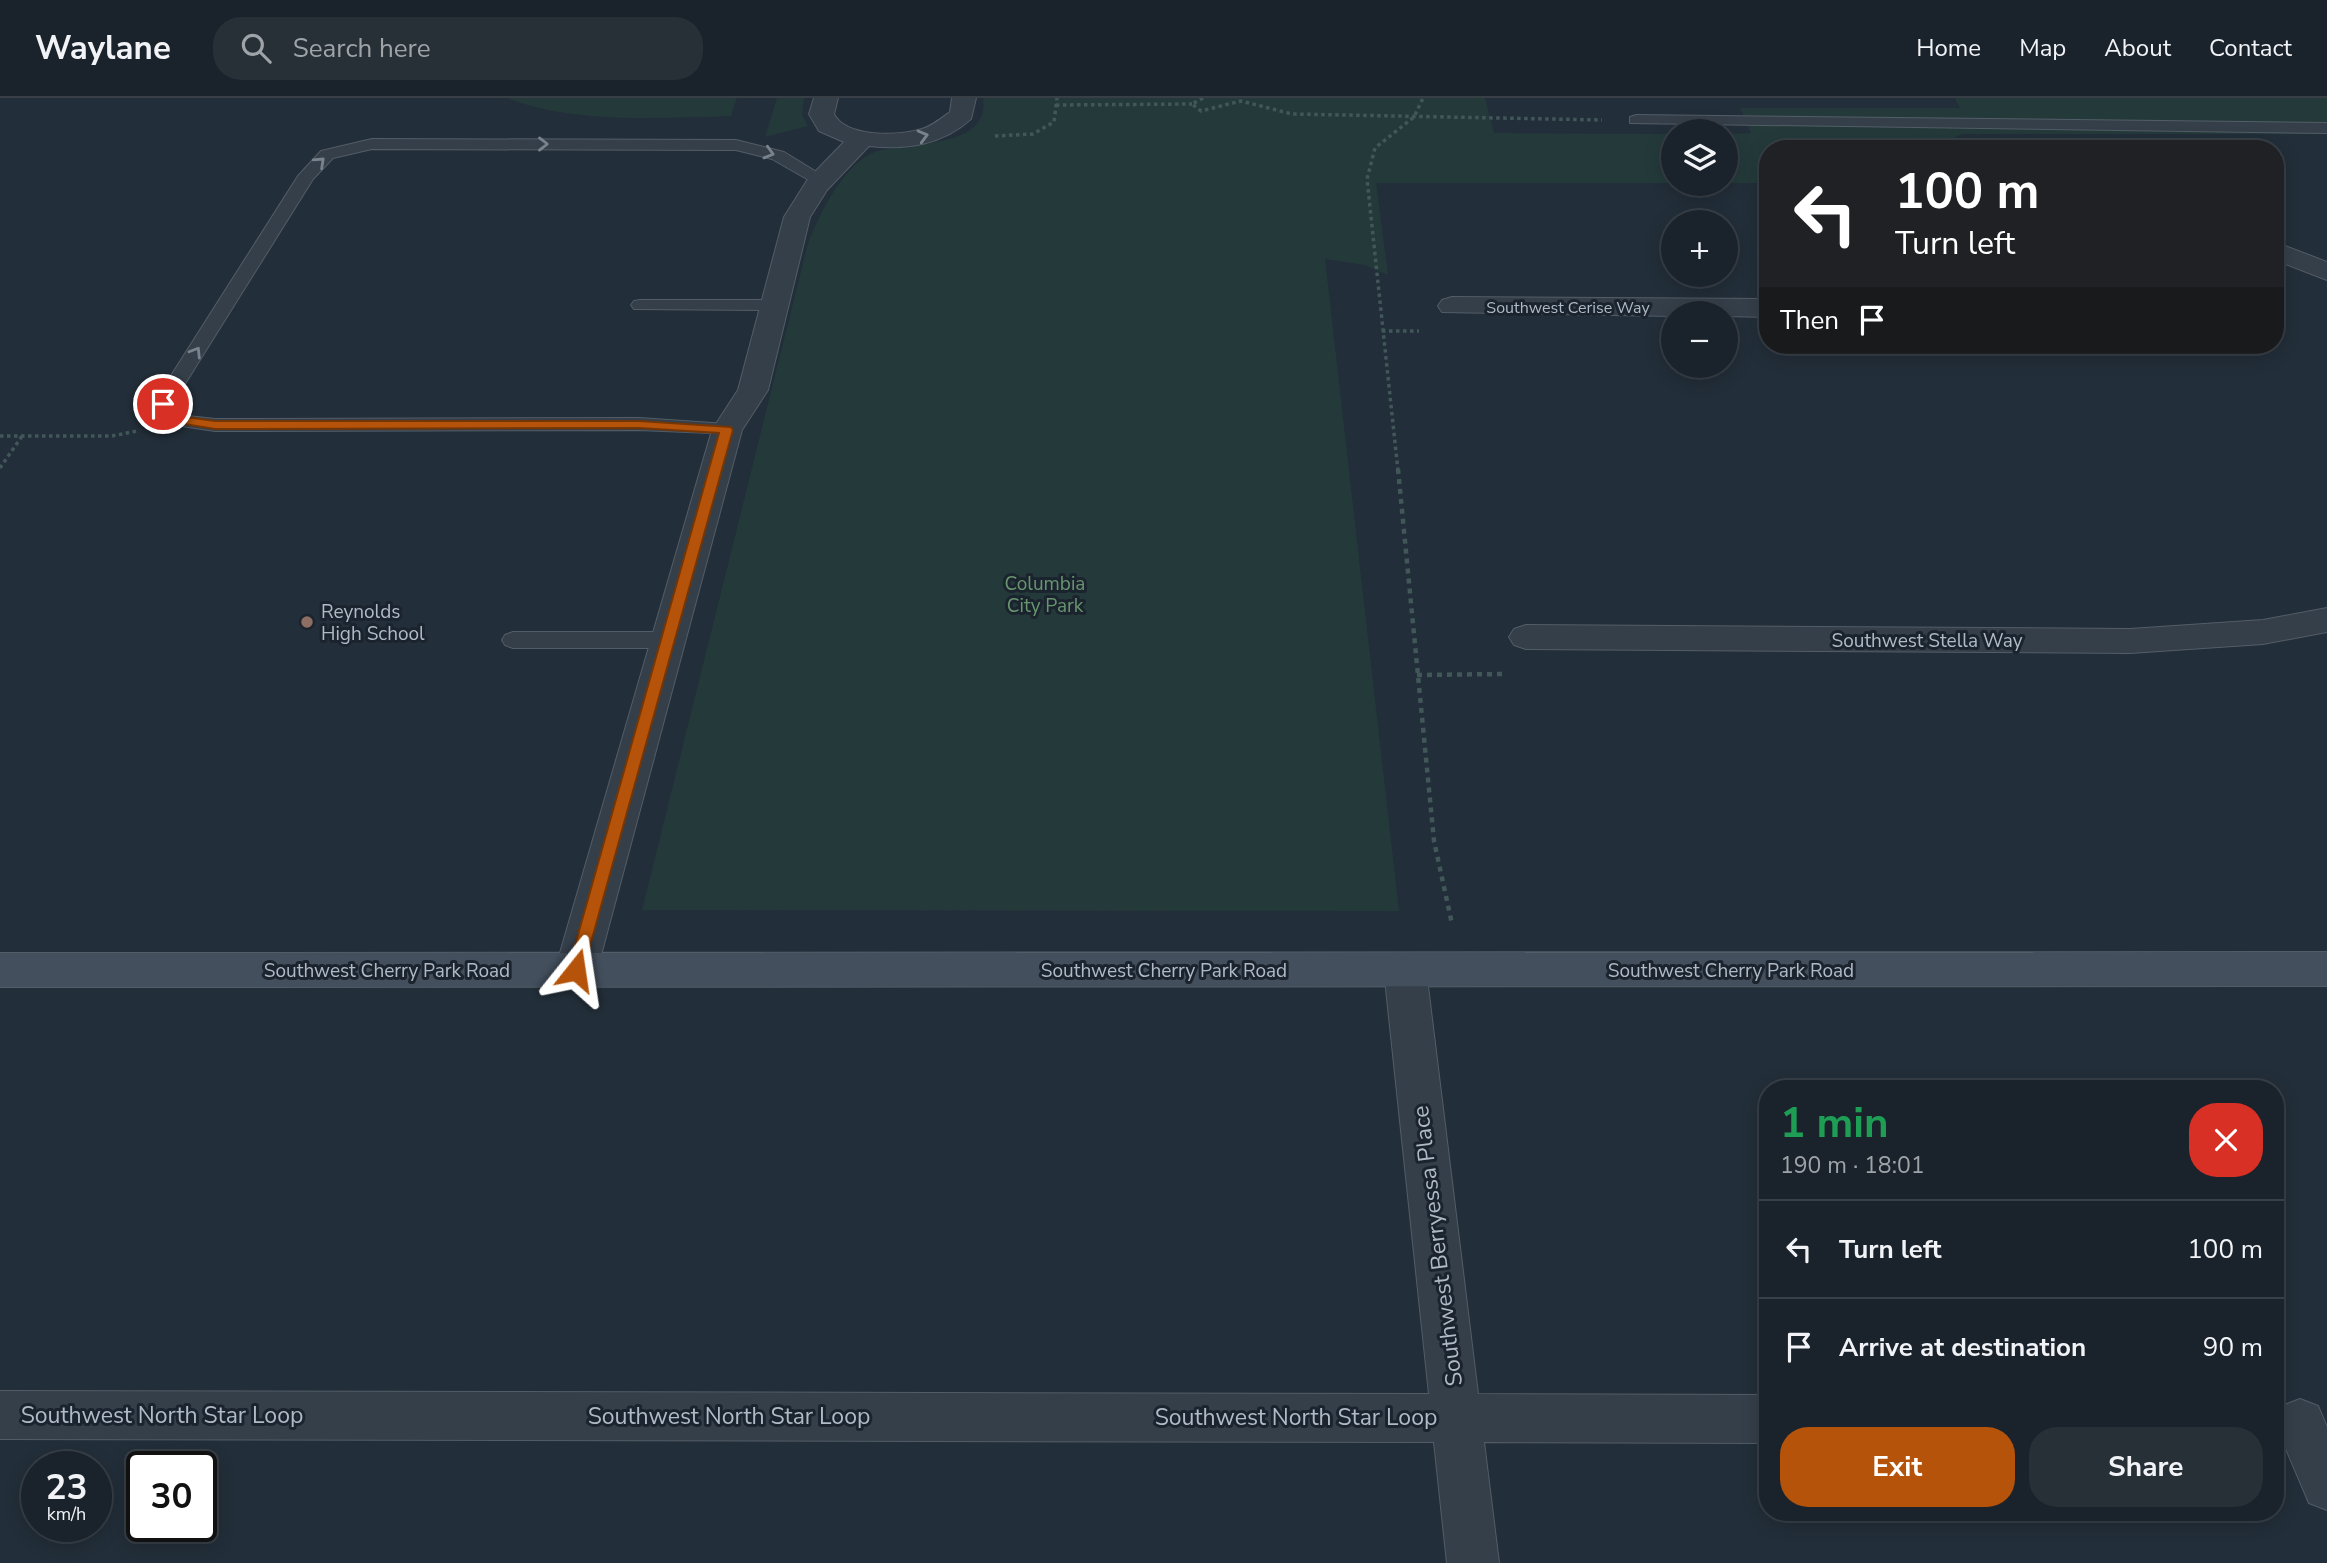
<!DOCTYPE html>
<html lang="en">
<head>
<meta charset="utf-8">
<style>
  :root { --surface:#1a222b; --page:#272f37; --text:#f1f3f6; --muted:#9fa4a9; --line:#383f47; --accent:#b45309 }
  body { margin:0; font-family:"Nunito Sans",sans-serif; background:var(--page); color:var(--text); height:100vh; display:flex; flex-direction:column; font-size:26px; white-space:nowrap }
  * { box-sizing:border-box; margin:0 }
  p { font-size:23px; color:var(--muted) }
  .icon { flex:none; width:38px; height:38px; fill:none; stroke:currentColor; stroke-width:2; stroke-linecap:round; stroke-linejoin:round }
  .map { position:relative; flex:1; overflow:hidden }
  .details { position:absolute; left:1759px; top:982px; width:525px; height:441px; display:flex; flex-direction:column; background:var(--surface); border-radius:28px; box-shadow:0 4px 18px #0003,0 0 0 2px var(--line) }
  .details>* { flex:none }
  .banner { position:absolute; left:1759px; top:42px; width:525px; height:214px; border-radius:28px; box-shadow:0 4px 18px #0003,0 0 0 2px var(--line); background:#202124; color:#fff; overflow:hidden }
  .tools { position:absolute; left:1661px; top:21px; display:grid; gap:14px }
  .tools a { display:grid; place-items:center; width:77px; height:77px; border-radius:50%; background:var(--surface); box-shadow:0 4px 18px #0003,0 0 0 2px var(--line); font-size:35px }
  .speed { position:absolute; left:21px; top:1353px; display:flex; gap:14px; font-size:35px; font-weight:700; text-align:center }
  .speed>* { display:grid; place-content:center; width:91px; height:91px; border-radius:50%; background:var(--surface); box-shadow:0 4px 18px #0003,0 0 0 2px var(--line); line-height:1 }
  .speed small { font-size:18px; font-weight:400 }
  .speed .limit { border:4px solid #111; border-radius:10px; background:#fff; color:#111 }
  .pin { position:absolute; display:grid; place-items:center; width:60px; height:60px; color:#fff; margin:-30px; border:4px solid #fff; border-radius:50%; box-shadow:0 2px 7px #0007 }
  .me { position:absolute; width:77px; margin:-38px; rotate:15deg; stroke-linejoin:round; filter:drop-shadow(0 0 5px #0008) }
  .turn { display:flex; align-items:center; gap:24px; height:147px; padding:0 21px; font-size:32px }
  .turn .icon { width:91px; height:91px; stroke-width:2.5 }
  .turn b { display:block; font-size:49px; line-height:60px }
  .then { display:flex; align-items:center; height:66px; padding:0 21px; background:#0003; gap:14px; font-size:26px }
  .round { display:grid; place-items:center; flex:none; width:74px; height:74px; border-radius:28px; background:var(--page) }
  .summary { display:flex; align-items:center; justify-content:space-between; height:119px; padding:0 21px }
  h1 { font-size:42px; font-weight:700; line-height:52px; color:#1e9e55 }
  .action { display:flex; gap:14px; margin-top:auto; padding:14px 21px }
  .action a { flex:1; height:80px; border-radius:28px; background:var(--accent); color:#fff; font-size:28px; font-weight:700; line-height:80px; text-align:center }
  .action a+a { background:var(--page); color:var(--text) }
  ul { padding:0; list-style:none }
  li { display:flex; align-items:center; gap:21px; height:98px; padding:0 21px; border-top:2px solid var(--line) }
  li div { flex:1 }
  li b { display:block; font-size:26px }
  li em { font-style:normal }
  header { display:flex; align-items:center; gap:42px; box-sizing:border-box; height:98px; padding:0 35px; background:var(--surface); border-bottom:2px solid var(--line) }
  header strong { font-size:33px }
  nav { display:flex; gap:38px; margin-inline-start:auto; font-size:24px }
  .search { width:490px; height:63px; background:var(--page); display:flex; align-items:center; gap:18px; box-sizing:border-box; padding:0 24px; border-radius:28px; color:var(--muted); font-size:26px }
  .map>svg:first-child { display:block }
  .green { fill:#243a3a }
  .lines { fill:none; stroke-linecap:round; stroke-linejoin:round }
  .lane-casing { stroke:#535d67; stroke-width:2 }
  .street-casing { stroke:#535d67; stroke-width:2 }
  .secondary-casing { stroke:#535d67; stroke-width:2 }
  .path-far1 { stroke:#415758; stroke-width:3.5; stroke-dasharray:3.5 3.5; stroke-linecap:butt }
  .path { stroke:#415758; stroke-width:4.5; stroke-dasharray:5 5; stroke-linecap:butt }
  .lane { fill:#353f4a; fill-rule:evenodd }
  .street { fill:#353f4a; fill-rule:evenodd }
  .secondary { fill:#434f5d; fill-rule:evenodd }
  .oneway { stroke:#79838e }
  .route { fill:#b45309; stroke:#753606; stroke-width:2 }
  .education-dot { fill:#8d6e63; stroke:#1b242e; stroke-width:2.5 }
  .labels { text-anchor:middle; stroke-width:6; stroke-linejoin:round; paint-order:stroke }
  .far-street-label { font-size:16px; fill:#b0bac6; stroke:#1b242e }
  .park-label { font-size:19px; fill:#67966e; stroke:#1b242e }
  .poi-label { font-size:19px; fill:#b0bac6; stroke:#1b242e; text-anchor:start }
  .street-label { font-size:19px; fill:#b0bac6; stroke:#1b242e }
  .near-street-label { font-size:23px; fill:#b0bac6; stroke:#1b242e }
</style>
</head>
<body>
<header>
<strong>Waylane</strong>
<div class="search"><svg class="icon" aria-label="search" viewBox="0 0 24 24"><circle cx="10" cy="10" r="6"/><path d="M15 15l6 6"/></svg>Search here</div>
<nav><a>Home</a><a>Map</a><a>About</a><a>Contact</a></nav>
</header>
<div class="map">
<svg width="2327" height="1465" viewBox="0 0 2327 1465">
  <rect width="100%" height="100%" fill="#222e39"/>
  <g class="green">
    <path d="M507,0H737L731,18C659,20 575,26 507,0Z"/>
    <polygon points="777,0 804,0 802,17 808,28 765,39"/>
    <path d="M983,0H1485L1494,35L1673,36V85H1376L1388,177L1365,167L1325,161L1399,813L642,812L807,149C818,118 840,73 870,56C895,42 992,55 983,0Z"/>
    <polygon points="1955,0 2327,0 2327,36 1961,36 1938,51 1768,51 1767,85 1726,85 1726,36 1751,35 1740,10 1960,10"/>
  </g>
  <g class="lines">
    <defs>
      <g id="lane">
        <polygon points="1636,17 2327,25 2327,35 1630,25 1630,19"/>
        <polygon points="372,41 736,42 784,54 828,81 826,85 814,85 772,61 736,52 372,51 333,60 313,81 173,305 188,318 215,321 639,320 727,326 734,328 737,332 734,336 639,332 215,333 175,327 153,306 298,78 321,53"/>
        <polygon points="640,202 774,202 783,207 774,212 634,211 631,207 634,203"/>
        <polygon points="513,534 668,534 676,537 679,542 676,547 668,550 513,550 505,547 502,542 505,537"/>
      </g>
      <g id="street">
        <path d="M814,0H838L834,16C846,40 899,38 922,31C932,28 942,20 950,14L952,0H976L971,21C942,47 907,52 869,48L827,92L810,119L768,292L742,332L597,872L591,884L576,889L561,884L555,872L712,332L738,292L784,119L808,81L844,44L819,33L809,16Z"/>
        <polygon points="2275,144 2327,164 2327,182 2275,162"/>
        <polygon points="1452,199 1768,201 1768,219 1726,218 1726,215 1673,215 1673,218 1442,214 1438,208 1442,202"/>
        <polygon points="2327,510 2327,534 2263,546 2130,555 1526,551 1514,547 1509,539 1514,531 1526,527 2130,531 2263,522"/>
        <polygon points="1405,855 1420,860 1426,872 1478,1296 1768,1297 1768,1345 1484,1344 1499,1465 1447,1465 1434,1344 0,1341 0,1293 1429,1296 1384,872 1390,860"/>
        <polygon points="2300,1301 2318,1308 2327,1329 2327,1412 2309,1405 2275,1325 2282,1308"/>
      </g>
      <polygon id="secondary" points="2327,854 2327,888 0,889 0,855"/>
    </defs>
    <use href="#lane" class="lane-casing"/>
    <use href="#street" class="street-casing"/>
    <use href="#secondary" class="secondary-casing"/>
    <g class="path-far1">
      <polyline points="1203,0 1192,6 1201,13 1241,3 1292,16 1602,22"/>
      <polyline points="1056,7 1192,6"/>
      <polyline points="995,38 1033,36 1054,24 1057,0"/>
      <polyline points="1382,233 1419,233"/>
      <polyline points="0,338 112,338 137,333"/>
      <polyline points="0,370 22,338"/>
      <polyline points="1398,373 1367,81 1375,50 1414,19 1423,0"/>
    </g>
    <g class="path">
      <polyline points="1398,371 1434,743 1452,826"/>
      <polyline points="1417,577 1504,576"/>
    </g>
    <use href="#lane" class="lane"/>
    <use href="#street" class="street"/>
    <use href="#secondary" class="secondary"/>
  </g>
  <defs><path id="oneway-chevron" d="M-2-3.5L2.5 0L-2 3.5" fill="none" stroke-width="1.6" stroke-linecap="round" stroke-linejoin="round" transform="scale(1.75)"/></defs>
  <g class="oneway">
    <use href="#oneway-chevron" transform="translate(923 38) rotate(-15)"/>
    <use href="#oneway-chevron" transform="translate(543 46)"/>
    <use href="#oneway-chevron" transform="translate(769 55) rotate(16)"/>
    <use href="#oneway-chevron" transform="translate(320 64) rotate(-43)"/>
    <use href="#oneway-chevron" transform="translate(196 254) rotate(-58)"/>
  </g>
  <polygon class="route" points="159,303 168,303 186,319 215,323 639,323 731,329 733,332 582,877 570,877 568,872 719,335 639,330 215,331 178,325 159,309"/>
  <circle class="education-dot" cx="307" cy="524" r="7"/>
  <g class="labels">
    <g class="far-street-label">
      <text x="1568" y="215">Southwest Cerise Way</text>
    </g>
    <g class="park-label">
      <text x="1045" y="492">Columbia<tspan x="1045" dy="22">City Park</tspan></text>
    </g>
    <g class="poi-label">
      <text x="321" y="520">Reynolds<tspan x="321" dy="22">High School</tspan></text>
    </g>
    <g class="street-label">
      <text x="1927" y="549">Southwest Stella Way</text>
      <text x="387" y="879">Southwest Cherry Park Road</text>
      <text x="1164" y="879">Southwest Cherry Park Road</text>
      <text x="1731" y="879">Southwest Cherry Park Road</text>
    </g>
    <g class="near-street-label">
      <text transform="translate(1437 1148) rotate(-97)" y="8">Southwest Berryessa Place</text>
      <text x="162" y="1325">Southwest North Star Loop</text>
      <text x="729" y="1326">Southwest North Star Loop</text>
      <text x="1296" y="1327">Southwest North Star Loop</text>
    </g>
  </g>
</svg>
<div class="tools">
<a><svg class="icon" aria-label="layers" viewBox="0 0 24 24"><path d="M12 4l9 5-9 5-9-5zM3 14l9 5 9-5"/></svg></a>
<a>+</a>
<a>−</a>
</div>
<div class="speed"><div>23<small>km/h</small></div><div class="limit">30</div></div>
<div class="pin" style="left:163px;top:306px;background:#d93025"><svg class="icon" aria-label="arrive" viewBox="0 0 24 24"><path d="M6 21V4h12l-3 4 3 4H6"/></svg></div>
<svg class="me" style="left:576px;top:872px" viewBox="-20 -20 40 40"><path d="M0-17L14 15 0 8-14 15z" fill="#b45309" stroke="#fff" stroke-width="4"/></svg>
<div class="banner">
<div class="turn"><svg class="icon" aria-label="left" viewBox="0 0 24 24"><path d="M17 20v-9H6M10 6l-5 5 5 5"/></svg><div><b>100 m</b>Turn left</div></div>
<div class="then">Then<svg class="icon" aria-label="arrive" viewBox="0 0 24 24"><path d="M6 21V4h12l-3 4 3 4H6"/></svg></div>
</div>
<section class="details">
<div class="summary"><div><h1>1 min</h1><p>190 m · 18:01</p></div><a class="round" style="background:#d93025;color:#fff"><svg class="icon" aria-label="close" viewBox="0 0 24 24"><path d="M6 6l12 12M18 6L6 18"/></svg></a></div>
<ul>
<li><svg class="icon" aria-label="left" viewBox="0 0 24 24"><path d="M17 20v-9H6M10 6l-5 5 5 5"/></svg><div><b>Turn left</b></div><em>100 m</em></li>
<li><svg class="icon" aria-label="arrive" viewBox="0 0 24 24"><path d="M6 21V4h12l-3 4 3 4H6"/></svg><div><b>Arrive at destination</b></div><em>90 m</em></li>
</ul>
<div class="action"><a>Exit</a><a>Share</a></div>
</section>
</div>
</body>
</html>
